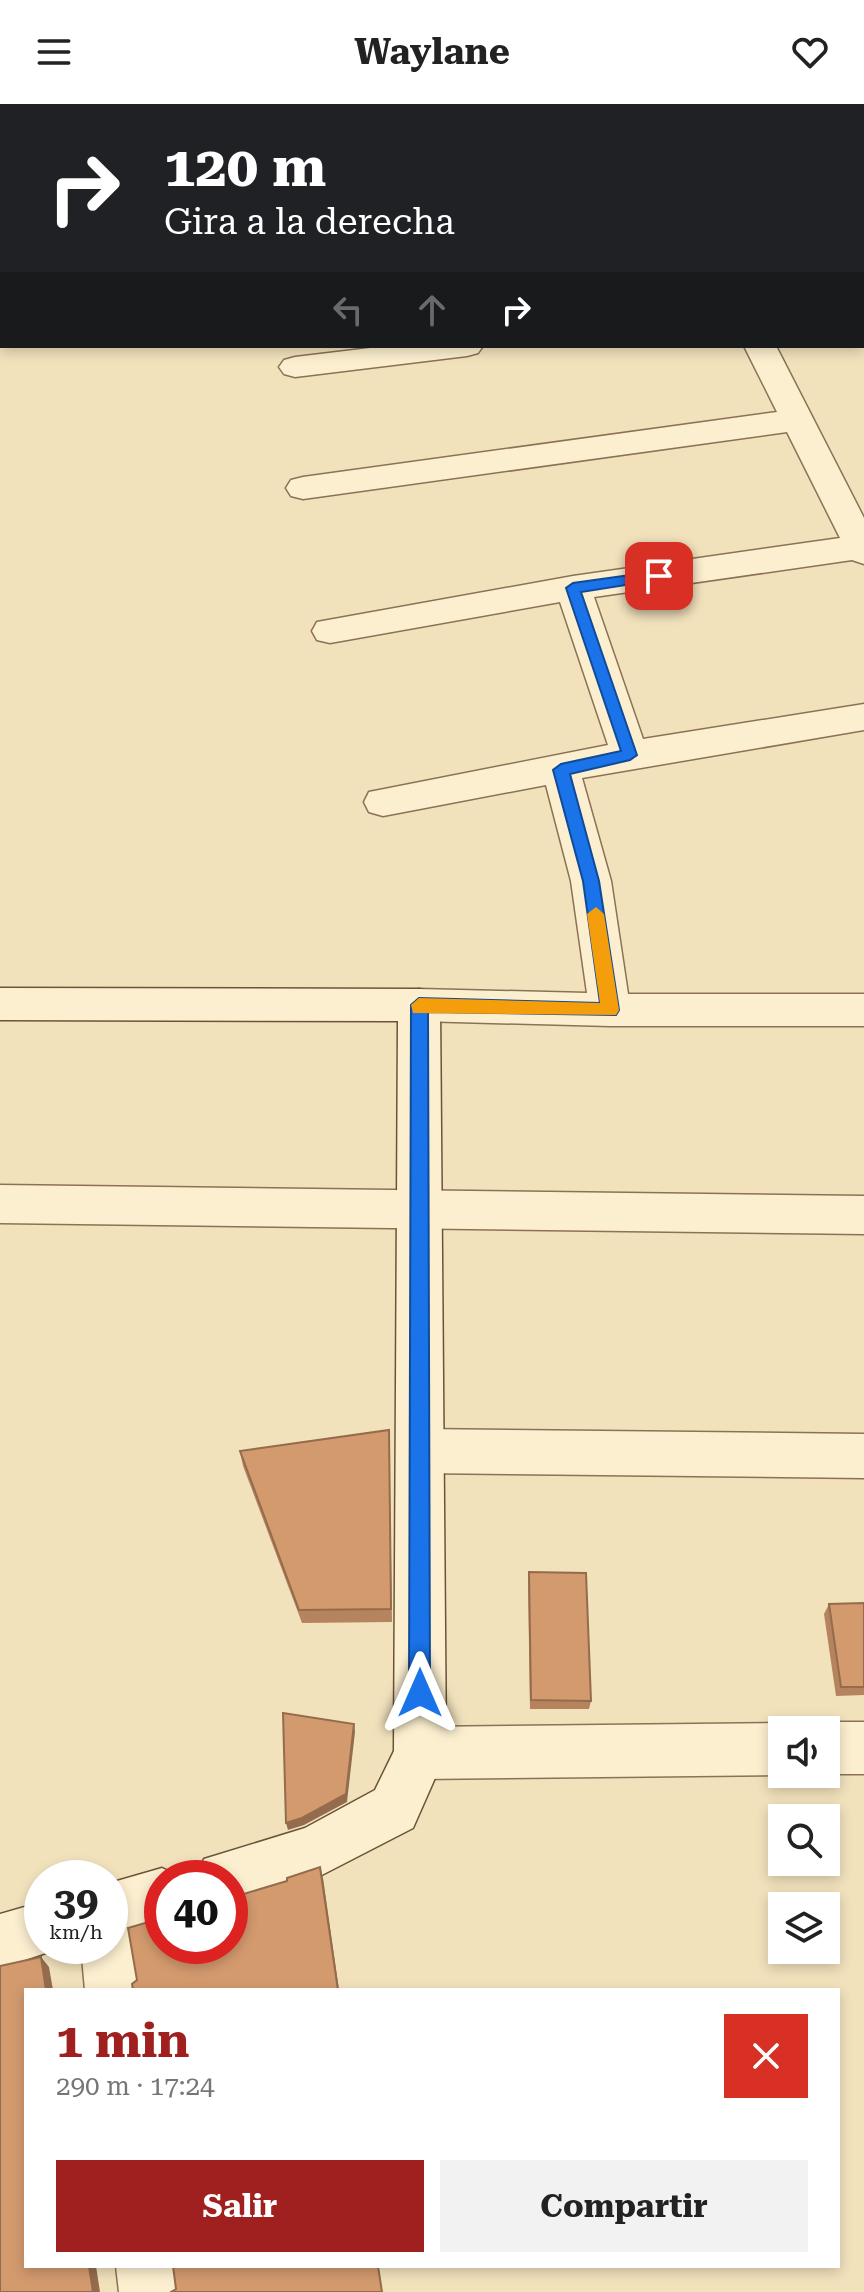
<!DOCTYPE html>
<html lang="es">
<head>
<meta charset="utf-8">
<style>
  :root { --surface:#fff; --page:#f2f2f2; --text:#222; --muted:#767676; --accent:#9f201f }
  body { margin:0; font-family:"Roboto Serif",serif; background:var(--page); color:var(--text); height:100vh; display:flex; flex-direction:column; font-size:30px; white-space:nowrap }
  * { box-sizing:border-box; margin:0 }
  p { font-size:26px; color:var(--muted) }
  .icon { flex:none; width:44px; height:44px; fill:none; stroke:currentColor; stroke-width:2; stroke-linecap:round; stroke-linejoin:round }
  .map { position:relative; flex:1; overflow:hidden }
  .side { position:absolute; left:24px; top:1884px; width:816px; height:280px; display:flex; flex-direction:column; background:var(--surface); border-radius:0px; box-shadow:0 4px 12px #0003 }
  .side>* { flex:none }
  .top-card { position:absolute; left:0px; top:0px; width:864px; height:244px; box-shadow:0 4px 12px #0003; background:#202124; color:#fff; overflow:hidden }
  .fabs { position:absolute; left:768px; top:1612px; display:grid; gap:16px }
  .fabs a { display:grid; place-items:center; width:72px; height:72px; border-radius:0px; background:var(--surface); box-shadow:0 4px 12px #0003; font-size:40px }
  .speed { position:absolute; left:24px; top:1756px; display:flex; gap:16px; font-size:40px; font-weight:700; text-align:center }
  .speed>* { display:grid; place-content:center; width:104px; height:104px; border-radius:50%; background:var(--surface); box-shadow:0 4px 12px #0003; line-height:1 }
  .speed small { font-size:20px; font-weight:400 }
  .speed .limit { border:12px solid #d22; background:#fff; color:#111 }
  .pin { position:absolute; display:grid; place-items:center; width:68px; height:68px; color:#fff; margin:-34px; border-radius:16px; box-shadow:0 4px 12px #0006 }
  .me { position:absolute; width:88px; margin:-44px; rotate:0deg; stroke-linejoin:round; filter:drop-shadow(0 0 6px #0008) }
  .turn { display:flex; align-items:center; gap:28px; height:168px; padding:0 32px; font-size:36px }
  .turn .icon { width:104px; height:104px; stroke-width:2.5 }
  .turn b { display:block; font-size:56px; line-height:68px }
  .lanes { display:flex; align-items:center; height:76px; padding:0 32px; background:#0003; justify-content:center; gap:40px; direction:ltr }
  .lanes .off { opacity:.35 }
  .round { display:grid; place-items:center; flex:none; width:84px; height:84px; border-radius:0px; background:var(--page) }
  .head { display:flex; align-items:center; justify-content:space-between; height:136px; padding:0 32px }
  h1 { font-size:48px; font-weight:700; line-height:60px; color:var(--accent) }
  .primary-button { display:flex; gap:16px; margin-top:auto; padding:16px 32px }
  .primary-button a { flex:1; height:92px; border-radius:0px; background:var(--accent); color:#fff; font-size:32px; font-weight:700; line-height:92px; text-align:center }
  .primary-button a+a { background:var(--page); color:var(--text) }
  header { display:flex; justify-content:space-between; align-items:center; height:104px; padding:0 32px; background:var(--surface); font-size:36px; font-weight:700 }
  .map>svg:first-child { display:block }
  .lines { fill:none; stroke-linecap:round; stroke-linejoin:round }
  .street-casing { stroke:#8b7254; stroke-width:3 }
  .secondary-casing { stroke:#6c5338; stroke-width:3 }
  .street { fill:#fcefd0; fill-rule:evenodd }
  .secondary { fill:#fcefd0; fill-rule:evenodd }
  .wall { fill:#b5845f }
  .shaded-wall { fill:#946c4d }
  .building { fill:#d39a6e; stroke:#946c4d; stroke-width:2 }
  .route { fill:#1a73e8; stroke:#114b97; stroke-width:2 }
  .slow { fill:#f59e0b }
</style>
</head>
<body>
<header><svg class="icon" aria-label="menu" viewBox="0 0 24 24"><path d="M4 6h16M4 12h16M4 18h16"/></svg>Waylane<svg class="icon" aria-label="heart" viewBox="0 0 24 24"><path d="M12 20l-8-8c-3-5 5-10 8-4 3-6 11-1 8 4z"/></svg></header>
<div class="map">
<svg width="864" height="2188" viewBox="0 0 864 2188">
  <rect width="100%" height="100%" fill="#f2e2bc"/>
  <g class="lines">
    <defs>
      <g id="street">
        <polygon points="26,0 72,0 25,2"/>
        <polygon points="178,0 206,0 207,2 179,2"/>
        <polygon points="624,0 652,0 653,2 625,2"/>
        <polygon points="698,0 739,0 697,2"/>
        <rect x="862" y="73" width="2" height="18"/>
        <polygon points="387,242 483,242 478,249 467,252 295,273 284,270 279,263 284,256 295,253"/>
        <polygon points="744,242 776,242 864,414 864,460 852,456 594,493 643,635 864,600 864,626 582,674 611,777 628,890 864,890 864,922 610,922 419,917 404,913 398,901 404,889 419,885 587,889 571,777 546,681 383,712 369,708 364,698 369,688 608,641 560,498 330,539 317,536 312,527 317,518 573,472 840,434 787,328 303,395 291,392 286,384 291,376 303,373 777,308"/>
        <polygon points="0,1081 864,1092 864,1130 0,1119"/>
        <polygon points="420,1325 864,1330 864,1374 420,1369 403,1362 396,1347 403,1332"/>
        <polygon points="826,1618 864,1618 864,1670 826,1670 826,1626 807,1626"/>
        <polygon points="782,1619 799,1626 782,1626 782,1671 420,1675 402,1667 394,1649 402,1631 420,1623"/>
        <polygon points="110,1815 127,1823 135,1842 141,1886 85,1886 81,1842 110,1842"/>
        <polygon points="116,2162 176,2162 179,2188 119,2188"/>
      </g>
      <g id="secondary">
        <polygon points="0,884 419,885 434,889 440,901 446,1649 413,1724 314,1775 230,1799 230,1774 196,1774 204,1755 305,1724 375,1686 394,1647 398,917 0,916"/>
        <polygon points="162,1764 182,1774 162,1774 162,1818 110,1833 110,1779"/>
        <polygon points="42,1798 42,1842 62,1842 61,1844 0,1864 0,1810"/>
      </g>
    </defs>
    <use href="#street" class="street-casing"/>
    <use href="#secondary" class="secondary-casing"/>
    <use href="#street" class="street"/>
    <use href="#secondary" class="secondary"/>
  </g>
  <g class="wall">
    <polygon points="389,1326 392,1518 302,1519 243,1362 240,1347"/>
    <polygon points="529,1468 591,1597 589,1605 530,1605 528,1478"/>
    <polygon points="864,1499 864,1591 836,1592 824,1510 829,1500"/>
  </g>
  <g class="shaded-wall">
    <polygon points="354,1620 355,1628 347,1698 304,1721 288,1726 286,1719"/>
    <polygon points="320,1763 323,1774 339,1886 338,1886"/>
    <polygon points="41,1853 49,1863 53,1886 46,1886"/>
    <polygon points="89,2162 96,2162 100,2188 93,2188"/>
  </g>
  <g class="building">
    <polygon points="389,1326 391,1505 299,1506 240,1347"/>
    <polygon points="529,1468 586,1469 591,1597 531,1596"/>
    <polygon points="864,1499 864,1583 841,1583 829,1500"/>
    <polygon points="283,1609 354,1620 346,1690 302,1714 286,1719"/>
    <polygon points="320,1763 338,1886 133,1886 132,1880 137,1876 128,1824 162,1814 162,1842 230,1842 230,1794 287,1777 287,1774"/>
    <polygon points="41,1853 46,1886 26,1886 26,2162 89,2162 93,2188 0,2188 0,1862"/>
    <polygon points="173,2162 378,2162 382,2188 171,2188 176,2185"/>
  </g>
  <polygon class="route" points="659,467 664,468 664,475 581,488 637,651 630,656 570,670 599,777 619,906 616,911 428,908 430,1589 427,1596 420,1599 412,1596 409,1589 411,901 419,894 600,899 583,777 553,666 561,660 621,647 566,484 573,479"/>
  <polygon class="slow" points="596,803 604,810 619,906 616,911 413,909 411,901 419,894 600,899 587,810"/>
</svg>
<div class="fabs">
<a><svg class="icon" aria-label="sound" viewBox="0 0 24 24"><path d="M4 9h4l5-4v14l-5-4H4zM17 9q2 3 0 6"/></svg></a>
<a><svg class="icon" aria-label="search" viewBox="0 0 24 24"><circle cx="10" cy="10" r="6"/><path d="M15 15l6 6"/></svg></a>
<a><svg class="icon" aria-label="layers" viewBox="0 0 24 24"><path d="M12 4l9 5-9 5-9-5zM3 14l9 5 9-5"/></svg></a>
</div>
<div class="speed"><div>39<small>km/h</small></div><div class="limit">40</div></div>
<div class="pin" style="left:659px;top:472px;background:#d93025"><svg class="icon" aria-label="arrive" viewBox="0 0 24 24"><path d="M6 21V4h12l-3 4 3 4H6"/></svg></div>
<svg class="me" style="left:420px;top:1589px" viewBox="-20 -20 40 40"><path d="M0-17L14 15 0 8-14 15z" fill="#1a73e8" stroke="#fff" stroke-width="4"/></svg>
<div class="top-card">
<div class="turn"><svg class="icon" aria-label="right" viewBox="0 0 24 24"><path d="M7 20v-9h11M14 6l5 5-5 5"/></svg><div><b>120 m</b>Gira a la derecha</div></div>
<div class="lanes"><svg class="icon off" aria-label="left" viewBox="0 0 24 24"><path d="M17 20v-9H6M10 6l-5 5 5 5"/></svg><svg class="icon off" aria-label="ahead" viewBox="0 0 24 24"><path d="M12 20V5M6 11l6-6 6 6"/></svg><svg class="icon" aria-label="right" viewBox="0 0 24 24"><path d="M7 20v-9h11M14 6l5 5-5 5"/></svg></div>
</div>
<section class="side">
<div class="head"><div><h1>1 min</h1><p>290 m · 17:24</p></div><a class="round" style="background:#d93025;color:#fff"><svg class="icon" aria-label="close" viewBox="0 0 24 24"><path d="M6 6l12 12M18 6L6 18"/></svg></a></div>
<div class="primary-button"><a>Salir</a><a>Compartir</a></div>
</section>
</div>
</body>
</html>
